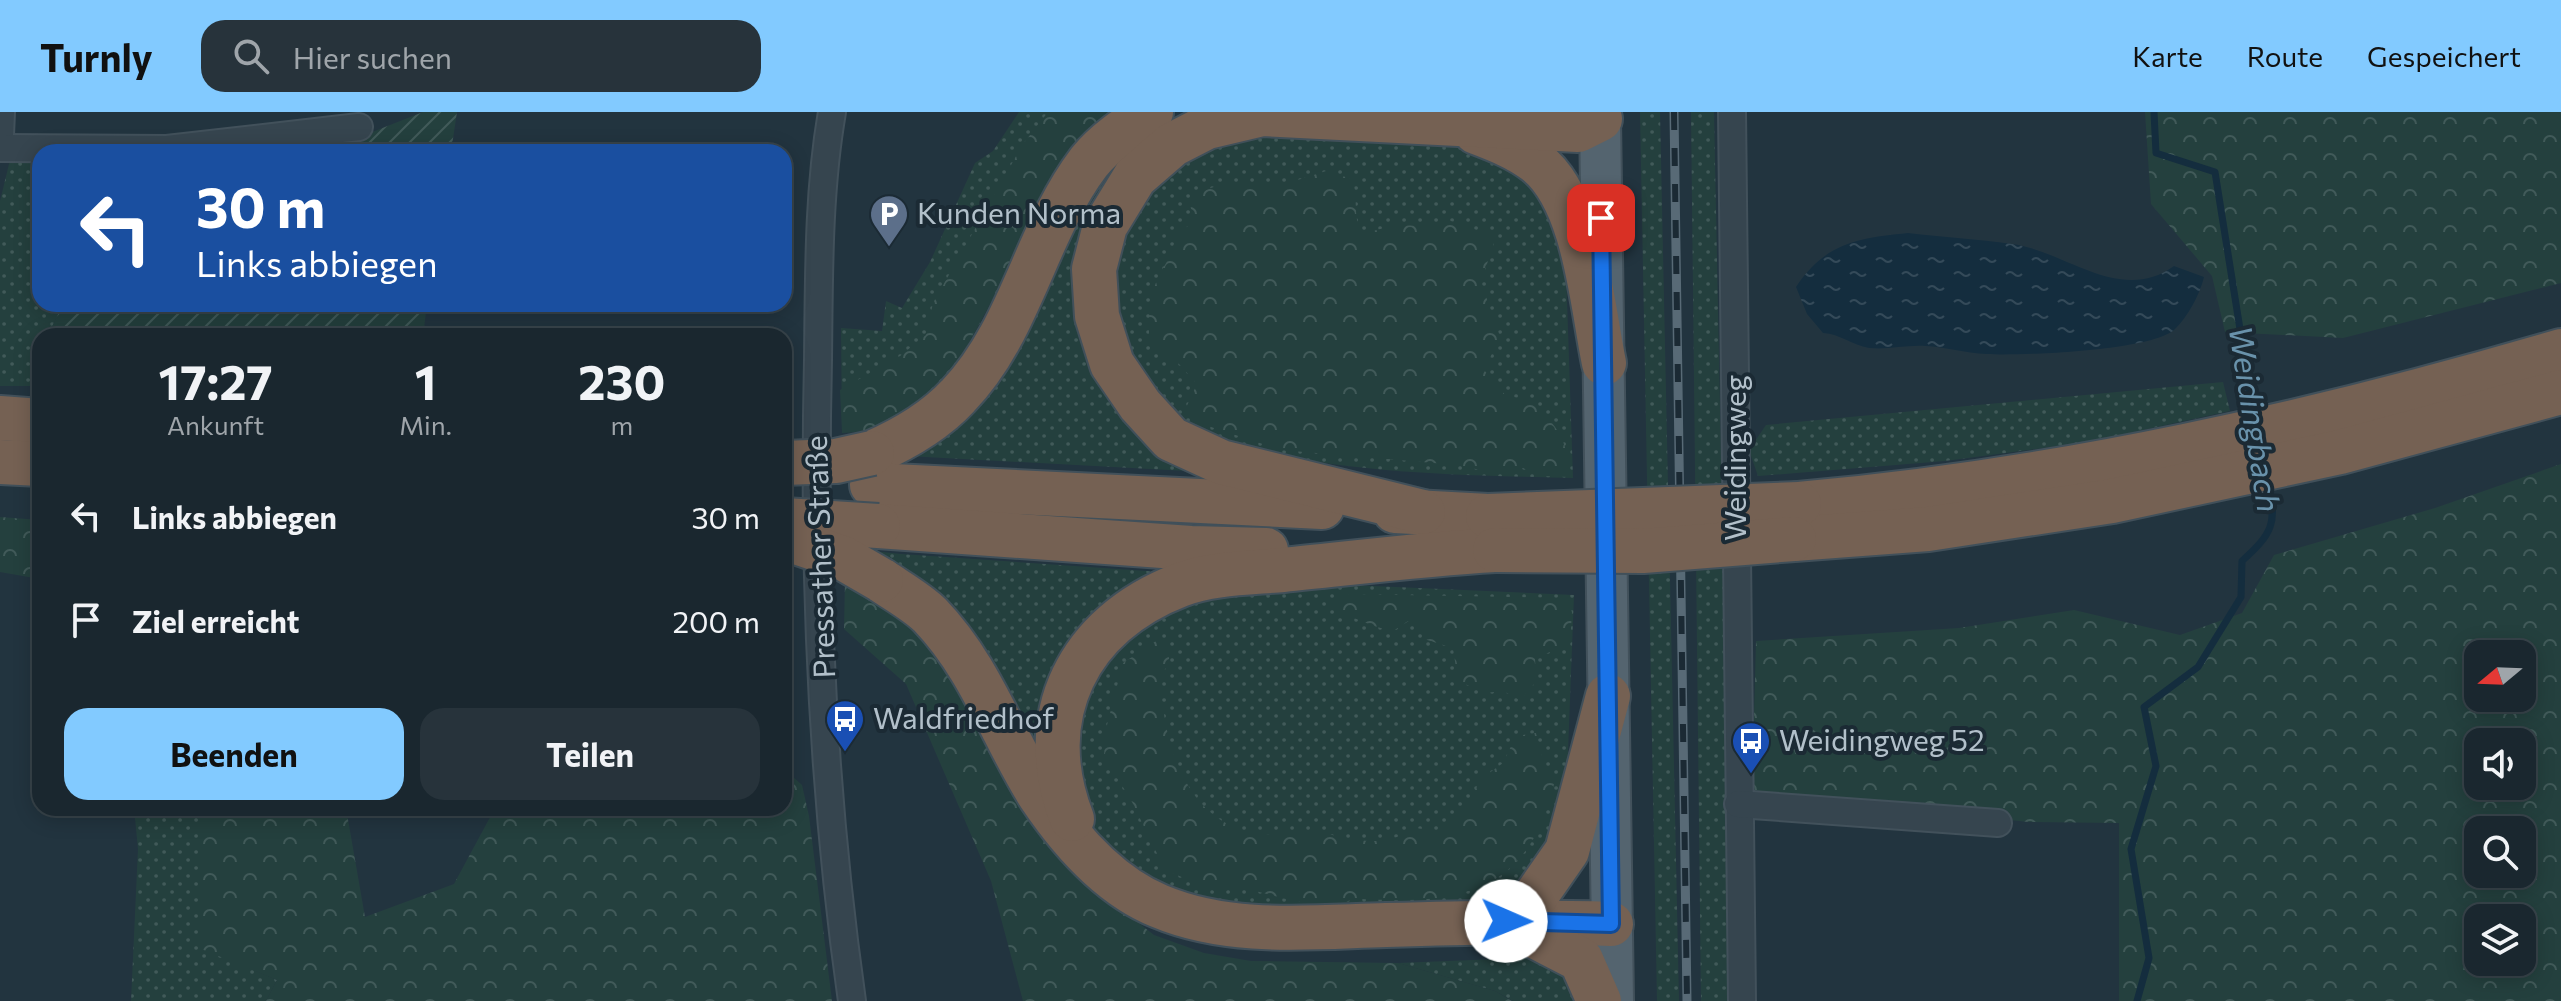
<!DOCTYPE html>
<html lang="de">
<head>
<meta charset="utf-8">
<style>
  :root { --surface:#1a272f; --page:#27333b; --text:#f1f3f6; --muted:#9fa5aa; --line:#38444b; --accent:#82caff }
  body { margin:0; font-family:Commissioner,sans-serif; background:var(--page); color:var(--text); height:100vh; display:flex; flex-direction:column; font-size:30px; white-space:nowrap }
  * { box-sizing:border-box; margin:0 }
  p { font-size:26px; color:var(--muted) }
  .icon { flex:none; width:44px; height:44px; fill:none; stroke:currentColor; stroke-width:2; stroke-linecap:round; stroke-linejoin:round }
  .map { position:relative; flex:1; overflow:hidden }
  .panel { position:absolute; left:32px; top:216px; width:760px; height:488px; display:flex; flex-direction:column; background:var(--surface); border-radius:24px; box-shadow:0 4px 20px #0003,0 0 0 2px var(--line) }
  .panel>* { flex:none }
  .guide { position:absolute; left:32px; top:32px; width:760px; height:168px; border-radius:24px; box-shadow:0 4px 20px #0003,0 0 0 2px var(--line); background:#1a4fa0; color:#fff; overflow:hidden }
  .needle { width:52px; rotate:251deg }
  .buttons { position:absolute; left:2464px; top:528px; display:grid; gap:16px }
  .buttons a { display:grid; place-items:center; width:72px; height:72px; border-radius:16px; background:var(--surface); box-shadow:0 4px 20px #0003,0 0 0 2px var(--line); font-size:40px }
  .pin { position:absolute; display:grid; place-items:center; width:68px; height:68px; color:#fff; margin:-34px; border-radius:16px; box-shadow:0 4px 12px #0006 }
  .me { position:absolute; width:88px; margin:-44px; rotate:91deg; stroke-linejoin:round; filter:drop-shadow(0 0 6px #0008) }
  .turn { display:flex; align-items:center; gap:28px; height:168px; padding:0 32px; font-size:36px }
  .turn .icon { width:104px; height:104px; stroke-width:2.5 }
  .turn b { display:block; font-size:56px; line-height:68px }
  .eta { display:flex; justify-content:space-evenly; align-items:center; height:136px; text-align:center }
  .eta b { font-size:48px; font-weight:700; line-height:56px }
  .action { display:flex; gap:16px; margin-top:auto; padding:16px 32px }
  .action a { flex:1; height:92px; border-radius:24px; background:var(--accent); color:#111; font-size:32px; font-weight:700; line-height:92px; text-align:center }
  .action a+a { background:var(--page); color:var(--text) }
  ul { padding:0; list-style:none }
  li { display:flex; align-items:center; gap:24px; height:104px; padding:0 32px }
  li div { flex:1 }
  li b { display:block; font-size:30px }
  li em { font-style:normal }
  header { display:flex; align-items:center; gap:48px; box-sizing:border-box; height:112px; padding:0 40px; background:var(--accent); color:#111 }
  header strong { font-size:38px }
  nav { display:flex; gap:44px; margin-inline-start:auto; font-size:28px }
  .search { width:560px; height:72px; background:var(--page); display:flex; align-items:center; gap:20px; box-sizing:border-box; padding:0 28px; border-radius:24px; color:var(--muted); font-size:30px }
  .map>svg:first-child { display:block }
  .grass { fill:url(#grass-dots) }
  .forest { fill:url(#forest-crowns); fill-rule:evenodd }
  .garden { fill:url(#garden-furrows) }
  .water { fill:url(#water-ripples) }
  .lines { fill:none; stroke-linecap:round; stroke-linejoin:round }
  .stream { stroke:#142d3e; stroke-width:7 }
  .street-casing { stroke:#42515b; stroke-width:30 }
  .primary-casing { stroke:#42515b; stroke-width:44 }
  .highway-casing { stroke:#41505a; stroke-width:48 }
  .street { stroke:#36454f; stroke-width:26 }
  .primary { stroke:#54646f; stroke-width:40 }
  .highway { stroke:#756153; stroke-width:44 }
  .rail-casing { stroke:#586a76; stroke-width:9 }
  .rail { stroke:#1b2a34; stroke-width:6; stroke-dasharray:18; stroke-linecap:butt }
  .highway-bridge-casing { stroke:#41505a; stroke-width:48; stroke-linecap:butt }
  .highway-bridge { stroke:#756153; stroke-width:44 }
  .route-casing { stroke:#114b97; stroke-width:20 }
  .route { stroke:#1a73e8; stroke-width:14 }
  .labels { text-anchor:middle; stroke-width:8; stroke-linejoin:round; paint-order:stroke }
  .poi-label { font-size:30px; fill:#b2c0ca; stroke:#1b2a34; text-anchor:start }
  .street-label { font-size:30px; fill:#b2c0ca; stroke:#1b2a34 }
  .water-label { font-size:32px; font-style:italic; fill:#6992ab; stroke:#1b2a34 }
</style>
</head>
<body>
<header>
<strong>Turnly</strong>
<div class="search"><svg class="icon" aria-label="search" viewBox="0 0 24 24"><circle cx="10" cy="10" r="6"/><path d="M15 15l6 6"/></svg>Hier suchen</div>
<nav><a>Karte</a><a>Route</a><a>Gespeichert</a></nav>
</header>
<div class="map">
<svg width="2561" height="889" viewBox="0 0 2561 889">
  <defs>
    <pattern id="grass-dots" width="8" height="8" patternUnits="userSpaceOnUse" patternTransform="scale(2)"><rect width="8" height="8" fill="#24403e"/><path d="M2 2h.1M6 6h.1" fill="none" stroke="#415a59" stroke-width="1.8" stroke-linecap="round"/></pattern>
    <pattern id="forest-crowns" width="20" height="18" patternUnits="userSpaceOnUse" patternTransform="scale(2)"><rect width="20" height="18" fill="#24403e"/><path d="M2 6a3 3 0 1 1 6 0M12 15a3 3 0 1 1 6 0" fill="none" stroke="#415a59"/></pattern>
    <pattern id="garden-furrows" width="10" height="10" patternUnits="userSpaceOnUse" patternTransform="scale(2)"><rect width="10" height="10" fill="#24403e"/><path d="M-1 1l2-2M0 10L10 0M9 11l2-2" fill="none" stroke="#415a59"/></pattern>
    <pattern id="water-ripples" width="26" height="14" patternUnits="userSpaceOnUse" patternTransform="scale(2)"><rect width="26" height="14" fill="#142d3e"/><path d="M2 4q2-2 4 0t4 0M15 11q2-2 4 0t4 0" fill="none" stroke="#344a59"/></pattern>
  </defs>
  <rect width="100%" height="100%" fill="#22343f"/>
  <g class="grass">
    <path d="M1019,0H1121C1085,51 1044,102 1011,155C966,227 945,317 842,321L841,216L882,219L886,189L902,196L930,150L975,51L993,39Z"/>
    <polygon points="1186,0 1218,0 1076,163 1206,360 907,344 1099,63 1156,13"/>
    <polygon points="1640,0 1660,0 1679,889 1657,889"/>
    <polygon points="1691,0 1714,0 1732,889 1701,889"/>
    <path d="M1242,23L1478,34L1525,57L1565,129L1573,366C1474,363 1253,364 1176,301C1131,264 1118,218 1118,161C1118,132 1150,66 1174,51C1194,39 1220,32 1242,23Z"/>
    <polygon points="11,44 40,46 40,192 63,192 51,217 135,224 40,224 40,274 0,274 0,89"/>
    <polygon points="2223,270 2230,299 2088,330 1945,349 1758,364 1749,338 1766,313"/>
    <polygon points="873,439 901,442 1176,461 1146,472 1041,652"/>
    <polygon points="1305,471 1574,483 1567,666 1560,707 1536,763 1499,787 1316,799 1199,789 1152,770 1117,744 1088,711 1077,684 1082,572 1152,497"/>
    <polygon points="134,696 199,696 199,835 277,868 266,889 131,889 138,737"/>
    <path d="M1523,846C1554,852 1566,860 1580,889H1513L1495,879L1398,851Z"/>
  </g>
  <g class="forest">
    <path d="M1048,0H1108C1007,78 1008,240 894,305C887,309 879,315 872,317C863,319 851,318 842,318L840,278L900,244L926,223L933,191L1023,32Z"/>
    <polygon points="2145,0 2561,0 2561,171 2343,226 2225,220 2212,164 2151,92"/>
    <path d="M1326,59L1352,67C1359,87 1352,103 1362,122L1395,113L1426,114L1448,108L1496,125L1481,170L1500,225L1484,258L1506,284L1533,288C1557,317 1568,325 1569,365L1539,364L1523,356L1494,361L1457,353L1281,338L1211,315L1184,300L1197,272L1179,252L1149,233C1149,211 1148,189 1157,168C1166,147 1174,147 1175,121L1194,111L1189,87C1230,63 1233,74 1275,72C1292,71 1310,64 1326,59Z"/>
    <path d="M2561,352V889H2119V711L2028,710L1752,679L1756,529L1959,516L2074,498L2180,523L2242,501L2274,443L2435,396ZM2478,542H2522V586H2478ZM2478,630H2522V674H2478ZM2478,718H2522V762H2478ZM2478,806H2522V850H2478Z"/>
    <polygon points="0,405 40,408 40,467 0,460"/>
    <polygon points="845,468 892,496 933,531 1080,765 1154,823 1204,841 1251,849 1398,851 1495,879 1512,889 1023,889 991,769 906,572 844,517"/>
    <path d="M1346,482L1565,486L1572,500L1570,532L1535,546L1536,570L1520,588L1503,579L1485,581L1458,569L1453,536L1424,527L1415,505L1393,519C1379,517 1348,504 1335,497L1336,487Z"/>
    <path d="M1156,529L1169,535V552L1160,564C1163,627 1183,711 1259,722C1277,724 1301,717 1314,719C1350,726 1381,739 1414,716L1443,719L1462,702L1481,667L1503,651L1516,624L1536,621L1545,655L1555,668C1530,780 1463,793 1361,787C1351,787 1341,792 1331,792C1298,794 1271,781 1240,776C1232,775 1224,781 1216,779C1199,775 1182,764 1165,758L1132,690L1104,644L1106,617L1123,551Z"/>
    <polygon points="784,657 802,673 809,704 832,889 266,889 277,868 199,836 199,696 346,696 365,805 454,772 495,696 784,696"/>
  </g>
  <g class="garden">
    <polygon points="423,0 457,0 451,40 205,40 357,26"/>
    <polygon points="63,192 427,192 423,224 135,224 51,217"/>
  </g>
  <path class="water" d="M1908,121C1943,125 1978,127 2012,132C2066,139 2120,193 2174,154L2204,165C2200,182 2188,205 2174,218C2149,239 2021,244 1986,242C1965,241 1945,235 1925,234C1906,233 1887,238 1869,236C1852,233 1840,222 1823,221L1807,202L1796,175C1825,131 1858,126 1908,121Z"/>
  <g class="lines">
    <g class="stream">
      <polyline points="2154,0 2156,41 2215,60 2254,305"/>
      <path d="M2137,889L2149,846L2131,737L2156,654L2144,595L2198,555L2241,485L2242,449C2272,422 2278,411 2268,372"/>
    </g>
    <defs>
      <g id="street">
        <path d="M832,0C818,81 819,166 818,248C813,460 822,678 852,889"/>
        <polyline points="1732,0 1742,889"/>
        <polyline points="0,23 1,0"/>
        <polyline points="0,36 167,37 359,15"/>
        <polyline points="1738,692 1998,711"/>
      </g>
      <polyline id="primary" points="1600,7 1613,889"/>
      <g id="highway">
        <path d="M1476,20C1497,28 1518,36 1536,50C1585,88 1592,194 1604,251"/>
        <polyline points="0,306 40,309"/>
        <path d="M872,341C904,327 934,310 958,284C1021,219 1035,121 1089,50C1105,30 1129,14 1151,0"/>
        <polyline points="0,350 40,352"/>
        <polyline points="872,373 1322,395"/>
        <path d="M1799,392C2058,369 2312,312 2561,239"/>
        <polyline points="1395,399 1488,404"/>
        <polyline points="1423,400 1221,350 1171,327 1140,293 1112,252 1097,204 1094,157 1105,114 1135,65 1172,33 1207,15 1262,2 1578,18 1600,7"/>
        <polyline points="878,414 1191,436 1266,438"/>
        <polyline points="1794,427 1928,417 2112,389 2340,340 2561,280"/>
        <path d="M881,468C897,479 917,490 930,503C981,556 1002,624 1040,684C1069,727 1110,774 1159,794C1230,824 1310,815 1386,813C1461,811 1536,809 1611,812"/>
        <path d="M1072,707C1032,604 1078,512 1180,473C1211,461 1250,461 1283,458C1353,451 1424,442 1495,438"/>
        <polyline points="1506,809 1535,785 1567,739 1608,584"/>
        <polyline points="1519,816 1581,848 1599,889"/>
      </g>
    </defs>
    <use href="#street" class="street-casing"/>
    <use href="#primary" class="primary-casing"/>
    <use href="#highway" class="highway-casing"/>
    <use href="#street" class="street"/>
    <use href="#primary" class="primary"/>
    <use href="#highway" class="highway"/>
    <defs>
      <polyline id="rail" points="1674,0 1687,889"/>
    </defs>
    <use href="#rail" class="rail-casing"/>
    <use href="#rail" class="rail"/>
    <defs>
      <g id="highway-bridge">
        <polyline points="784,351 836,349 872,341"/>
        <polyline points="1488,404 1799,392"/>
        <polyline points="784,408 878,414"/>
        <polyline points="784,426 843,446 881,468"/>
        <polyline points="1495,438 1643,439 1794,427"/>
      </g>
    </defs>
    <use href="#highway-bridge" class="highway-bridge-casing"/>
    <use href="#highway-bridge" class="highway-bridge"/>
  </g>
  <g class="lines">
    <defs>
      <polyline id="route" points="1506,809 1611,812 1601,106"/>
    </defs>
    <use href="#route" class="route-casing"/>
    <use href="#route" class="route"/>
  </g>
  <defs>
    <symbol id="parking-pin" viewBox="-11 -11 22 30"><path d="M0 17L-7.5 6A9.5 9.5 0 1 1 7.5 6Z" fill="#5c6f8a" stroke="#1b2a34"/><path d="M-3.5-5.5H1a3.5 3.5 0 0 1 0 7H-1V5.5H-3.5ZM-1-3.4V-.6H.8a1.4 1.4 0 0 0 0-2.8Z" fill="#fff"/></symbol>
    <symbol id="bus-pin" viewBox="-11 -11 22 30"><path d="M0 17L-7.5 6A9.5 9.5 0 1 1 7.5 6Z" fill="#1a4fb4" stroke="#1b2a34"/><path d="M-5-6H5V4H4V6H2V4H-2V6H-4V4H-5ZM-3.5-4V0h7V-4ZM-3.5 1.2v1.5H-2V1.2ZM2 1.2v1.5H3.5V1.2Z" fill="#fff"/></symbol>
  </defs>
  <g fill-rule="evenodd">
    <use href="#parking-pin" x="867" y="80" width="44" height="60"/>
    <use href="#bus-pin" x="823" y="585" width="44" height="60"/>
    <use href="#bus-pin" x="1729" y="607" width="44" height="60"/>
  </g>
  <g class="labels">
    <g class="poi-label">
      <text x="917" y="112">Kunden Norma</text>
      <text x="873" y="617">Waldfriedhof</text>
      <text x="1779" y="639">Weidingweg 52</text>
    </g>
    <g class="street-label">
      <text transform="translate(1736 346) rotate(-90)" y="10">Weidingweg</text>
      <text transform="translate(821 445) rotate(-92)" y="10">Pressather Straße</text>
    </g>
    <g class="water-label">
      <text transform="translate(2254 307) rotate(81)" y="11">Weidingbach</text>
    </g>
  </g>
</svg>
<div class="buttons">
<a><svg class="needle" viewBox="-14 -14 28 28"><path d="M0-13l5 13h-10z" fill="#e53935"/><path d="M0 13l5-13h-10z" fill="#9fa5aa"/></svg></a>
<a><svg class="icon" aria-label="sound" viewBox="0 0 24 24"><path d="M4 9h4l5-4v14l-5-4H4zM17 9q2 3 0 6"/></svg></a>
<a><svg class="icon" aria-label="search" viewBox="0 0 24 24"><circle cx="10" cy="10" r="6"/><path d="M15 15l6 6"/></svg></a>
<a><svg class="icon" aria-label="layers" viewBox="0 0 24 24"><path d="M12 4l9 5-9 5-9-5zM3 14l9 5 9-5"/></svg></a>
</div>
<div class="pin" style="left:1601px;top:106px;background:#d93025"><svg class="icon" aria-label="arrive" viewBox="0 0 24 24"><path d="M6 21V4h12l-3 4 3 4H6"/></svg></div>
<svg class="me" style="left:1506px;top:809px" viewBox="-20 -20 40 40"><circle r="19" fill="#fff"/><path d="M0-13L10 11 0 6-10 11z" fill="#1a73e8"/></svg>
<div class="guide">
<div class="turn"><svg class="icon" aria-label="left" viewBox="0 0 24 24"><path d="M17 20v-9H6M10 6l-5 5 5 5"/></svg><div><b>30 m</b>Links abbiegen</div></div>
</div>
<section class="panel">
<div class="eta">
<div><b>17:27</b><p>Ankunft</p></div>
<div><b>1</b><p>Min.</p></div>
<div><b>230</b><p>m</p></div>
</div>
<ul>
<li><svg class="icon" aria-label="left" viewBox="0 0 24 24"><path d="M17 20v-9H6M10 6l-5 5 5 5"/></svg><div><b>Links abbiegen</b></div><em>30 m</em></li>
<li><svg class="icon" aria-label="arrive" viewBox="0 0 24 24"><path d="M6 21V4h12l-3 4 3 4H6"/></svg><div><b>Ziel erreicht</b></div><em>200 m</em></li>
</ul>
<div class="action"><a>Beenden</a><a>Teilen</a></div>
</section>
</div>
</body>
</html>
